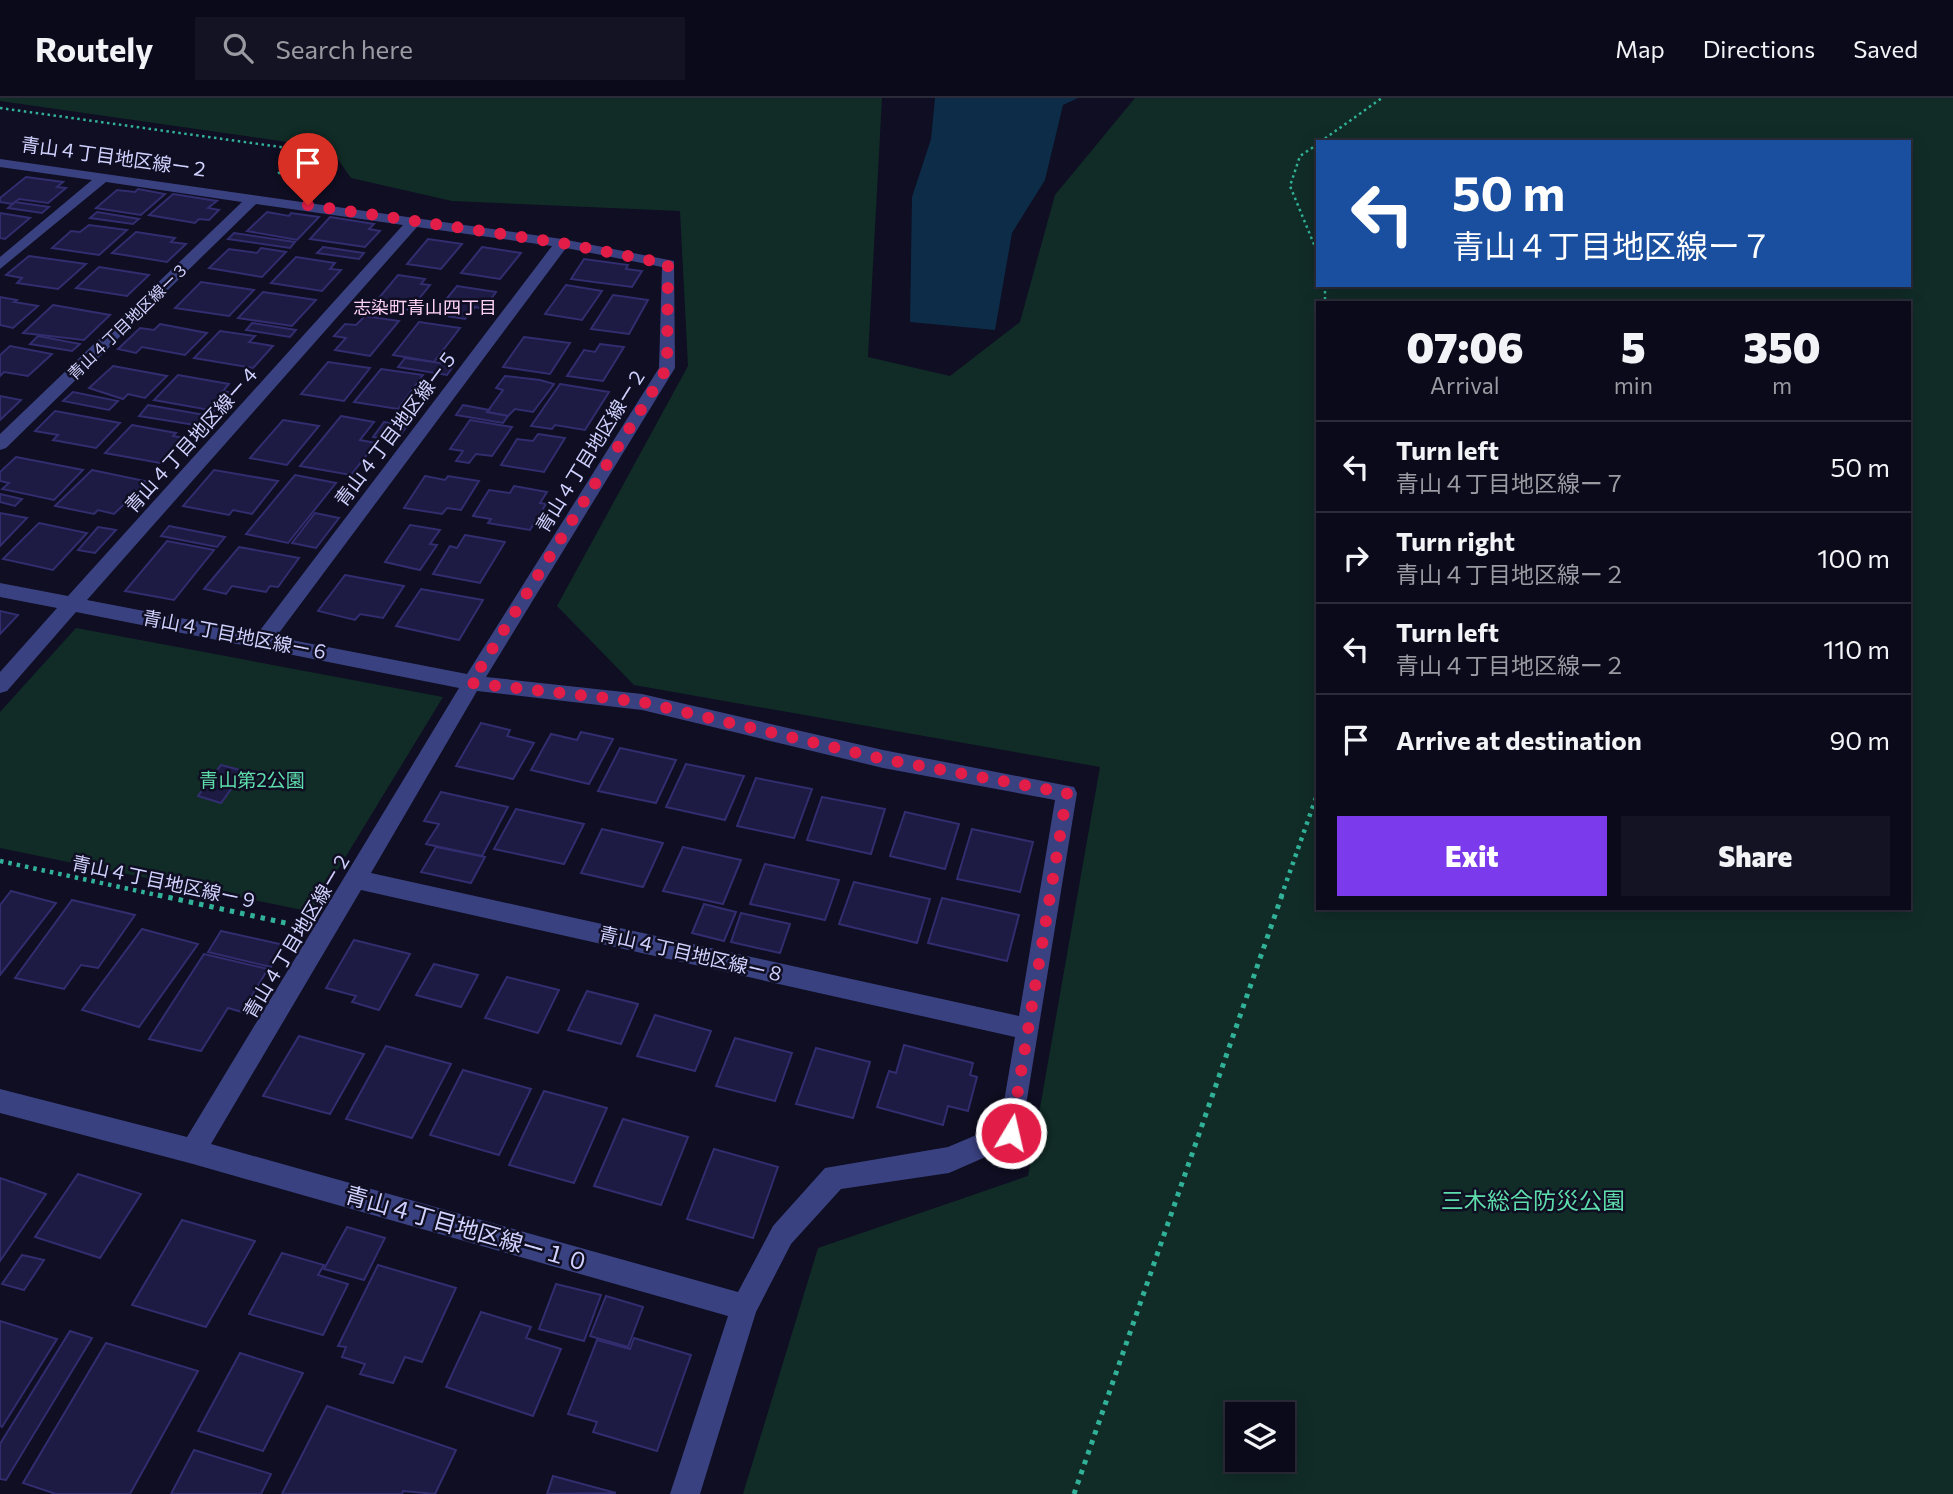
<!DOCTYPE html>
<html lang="en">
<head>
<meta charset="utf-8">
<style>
  :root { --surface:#0b0a1a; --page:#141323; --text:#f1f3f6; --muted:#9a9aa2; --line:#2b2b39; --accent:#7c3aed }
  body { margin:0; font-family:Commissioner,"Noto Sans JP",sans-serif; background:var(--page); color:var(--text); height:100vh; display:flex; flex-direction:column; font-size:26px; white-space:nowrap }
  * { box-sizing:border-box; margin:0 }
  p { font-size:23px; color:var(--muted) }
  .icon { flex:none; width:38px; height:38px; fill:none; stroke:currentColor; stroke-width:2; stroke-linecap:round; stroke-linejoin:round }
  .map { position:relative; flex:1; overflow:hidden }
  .drawer { position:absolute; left:1316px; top:203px; width:595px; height:609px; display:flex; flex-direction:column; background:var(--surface); border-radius:0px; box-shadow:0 4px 18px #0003,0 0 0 2px var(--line) }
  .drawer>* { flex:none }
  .banner { position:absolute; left:1316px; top:42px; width:595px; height:147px; border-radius:0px; box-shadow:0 4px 18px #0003,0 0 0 2px var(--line); background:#1a4fa0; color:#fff; overflow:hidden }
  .buttons { position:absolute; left:1225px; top:1304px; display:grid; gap:14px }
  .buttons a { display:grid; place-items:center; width:70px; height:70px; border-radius:0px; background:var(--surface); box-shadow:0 4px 18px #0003,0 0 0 2px var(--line); font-size:35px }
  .pin { position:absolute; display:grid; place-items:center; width:60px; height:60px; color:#fff; margin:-72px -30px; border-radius:50% 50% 50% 0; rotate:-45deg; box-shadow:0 0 7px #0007 }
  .pin .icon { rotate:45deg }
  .me { position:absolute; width:77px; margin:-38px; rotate:9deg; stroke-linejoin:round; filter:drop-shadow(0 0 5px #0008) }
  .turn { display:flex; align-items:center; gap:24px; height:147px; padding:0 21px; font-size:32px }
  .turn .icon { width:91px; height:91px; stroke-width:2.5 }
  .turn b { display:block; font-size:49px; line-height:60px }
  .eta { display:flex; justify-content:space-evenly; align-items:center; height:119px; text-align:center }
  .eta b { font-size:42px; font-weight:800; line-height:49px }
  .primary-button { display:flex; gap:14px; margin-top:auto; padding:14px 21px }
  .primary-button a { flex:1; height:80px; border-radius:0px; background:var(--accent); color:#fff; font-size:28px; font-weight:800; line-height:80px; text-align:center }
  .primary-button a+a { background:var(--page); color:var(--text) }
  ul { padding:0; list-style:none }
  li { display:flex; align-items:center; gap:21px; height:91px; padding:0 21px; border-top:2px solid var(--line) }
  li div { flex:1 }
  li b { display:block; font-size:26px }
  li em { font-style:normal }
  header { display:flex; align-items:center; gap:42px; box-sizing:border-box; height:98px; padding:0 35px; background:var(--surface); border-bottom:2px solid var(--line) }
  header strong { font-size:33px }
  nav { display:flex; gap:38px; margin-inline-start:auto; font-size:24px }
  .search { width:490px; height:63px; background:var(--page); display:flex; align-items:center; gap:18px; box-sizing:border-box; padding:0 24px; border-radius:0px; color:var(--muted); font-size:26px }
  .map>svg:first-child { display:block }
  .green { fill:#112c27; fill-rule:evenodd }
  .water { fill:#0d2c47 }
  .building { fill:#1d1b43; stroke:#312d6e; stroke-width:2 }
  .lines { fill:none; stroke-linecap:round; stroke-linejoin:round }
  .path-far2 { stroke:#31b298; stroke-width:2.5; stroke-dasharray:2.5 3.5; stroke-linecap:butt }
  .path-far1 { stroke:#31b298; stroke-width:4.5; stroke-dasharray:3.5 5; stroke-linecap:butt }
  .path { stroke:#31b298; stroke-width:5; stroke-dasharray:4.5 6; stroke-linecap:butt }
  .minor { fill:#3a4180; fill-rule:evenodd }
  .route { stroke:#e11d48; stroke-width:12; stroke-dasharray:0 21.6 }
  .labels { text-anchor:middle; stroke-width:5; stroke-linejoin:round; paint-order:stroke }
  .far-street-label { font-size:16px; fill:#d0d1fe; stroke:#0f0e22 }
  .far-neighbourhood-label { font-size:18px; fill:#fed2f4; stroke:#0f0e22 }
  .street-label { font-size:19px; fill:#d0d1fe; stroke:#0f0e22 }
  .park-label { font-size:19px; fill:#5eddac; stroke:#0f0e22 }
  .near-park-label { font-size:23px; fill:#5eddac; stroke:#0f0e22 }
  .near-street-label { font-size:23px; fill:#d0d1fe; stroke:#0f0e22 }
</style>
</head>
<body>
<header>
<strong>Routely</strong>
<div class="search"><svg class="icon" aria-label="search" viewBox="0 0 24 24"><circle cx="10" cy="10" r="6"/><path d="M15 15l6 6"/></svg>Search here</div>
<nav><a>Map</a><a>Directions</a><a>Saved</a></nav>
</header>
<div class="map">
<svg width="1953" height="1396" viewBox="0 0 1953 1396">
  <rect width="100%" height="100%" fill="#0f0e22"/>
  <g class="green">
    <path d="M0,0H882L868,259L950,278L1020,224L1055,97L1135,0H1953V1396H743L818,1150L1028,1078L1100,669L634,587L557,508L688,268L680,113L452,103L351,80L330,50L0,3ZM1318,44H1909V187H1318ZM1318,205H1909V810H1318ZM1283,1316V1362H1237V1316Z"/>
    <polygon points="76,530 443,599 312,814 0,750 0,614"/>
  </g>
  <polygon class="water" points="935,0 1078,0 1063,7 1045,82 1012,135 995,232 910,224 912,99 931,41"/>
  <g class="building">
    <polygon points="26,79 63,84 57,89 66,90 48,105 19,101 12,106 0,104 0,100"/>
    <polygon points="138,91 165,96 141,117 96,110 117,92 135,94"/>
    <polygon points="173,96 217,103 208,110 219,112 209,122 199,121 195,125 149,117"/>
    <polygon points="15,104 49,109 42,115 8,110"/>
    <polygon points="97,114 139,121 133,126 90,120"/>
    <polygon points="267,114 289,118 291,115 319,119 297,142 247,133"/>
    <polygon points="0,115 30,120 5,141 0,140"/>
    <polygon points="330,119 374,126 369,131 380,133 365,149 310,141"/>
    <polygon points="89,127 127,132 99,157 52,150 71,133 80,134"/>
    <polygon points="136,134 175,140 171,144 186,146 167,164 112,155"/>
    <polygon points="234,135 295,144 290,150 228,141"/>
    <polygon points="428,141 462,146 441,171 407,166"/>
    <polygon points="323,149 364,155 359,161 317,155"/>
    <polygon points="482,149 521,155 500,181 461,175"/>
    <polygon points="261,150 286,154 262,179 209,170 229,151 257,155"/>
    <polygon points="29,158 86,166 58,191 17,185 22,180 6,177"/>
    <polygon points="296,159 335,165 330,171 341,172 322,193 271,185"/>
    <polygon points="584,161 628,167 626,171 642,173 632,189 571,181"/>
    <polygon points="99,169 149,177 127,198 76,190"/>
    <polygon points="398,177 425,181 421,186 430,187 410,212 373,207"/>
    <polygon points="201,184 254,192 229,218 175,210"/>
    <polygon points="566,187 602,193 582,222 545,216"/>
    <polygon points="457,188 496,194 484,211 475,209 465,221 434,216"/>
    <polygon points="263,194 316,202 292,228 238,220"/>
    <polygon points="613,197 648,202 629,236 591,231"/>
    <polygon points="0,199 17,202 14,204 38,208 13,230 0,227"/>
    <polygon points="53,207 110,217 84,242 23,235"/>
    <polygon points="365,218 399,223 370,258 335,252 346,240 334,238 345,226 356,227"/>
    <polygon points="419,224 460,230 434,264 393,257"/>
    <polygon points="252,225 296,232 290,239 246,232"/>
    <polygon points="160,226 207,235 185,257 142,249 136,255 118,251 140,230 154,232"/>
    <polygon points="220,233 255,238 249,244 273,248 253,270 194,260"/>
    <polygon points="38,238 80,246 72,253 30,246"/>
    <polygon points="524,239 570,245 550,276 503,269"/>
    <polygon points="600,246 624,249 603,283 567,278 584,252 595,254"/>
    <polygon points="10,248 52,256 28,278 4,274 0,278 0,257"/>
    <polygon points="405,260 454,267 447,277 398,269"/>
    <polygon points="328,264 370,270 344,303 301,296"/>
    <polygon points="113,268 167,278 145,300 128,296 123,301 89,290"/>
    <polygon points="381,271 423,277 398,311 354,304"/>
    <polygon points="178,277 229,286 223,293 232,295 215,313 154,302"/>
    <polygon points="505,278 540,282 554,286 533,314 515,311 508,318 487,314 503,292 496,290"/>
    <polygon points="560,286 609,294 585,332 555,327 552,331 531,328"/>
    <polygon points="73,294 118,303 109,312 63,303"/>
    <polygon points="0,298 21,302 0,322"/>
    <polygon points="148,307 216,319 207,329 139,318"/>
    <polygon points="463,307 489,312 487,314 508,318 503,325 456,317"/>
    <polygon points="55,313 120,325 96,350 53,342 58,337 35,333"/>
    <polygon points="341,318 374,324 360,342 376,345 351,377 300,368"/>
    <polygon points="283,322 319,328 287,367 250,360"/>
    <polygon points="470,322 512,329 492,358 476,356 469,365 456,363 463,353 450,351"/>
    <polygon points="384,324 407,328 396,343 373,339"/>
    <polygon points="132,327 176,335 173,338 183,340 160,365 105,355"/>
    <polygon points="538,336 565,340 544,374 501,367 517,341 533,343"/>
    <polygon points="16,359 83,372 54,402 2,391 9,385 0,383 0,374"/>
    <polygon points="92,372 145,383 143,385 146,385 114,416 98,412 94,416 55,408"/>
    <polygon points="214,372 278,383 252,416 233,412 229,417 183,408"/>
    <polygon points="295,377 336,385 288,445 246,436"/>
    <polygon points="425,378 445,382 448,378 479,383 461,412 447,410 442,416 404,410"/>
    <polygon points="514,388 547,394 540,405 546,406 530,432 488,425 491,421 473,418 489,392 510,395"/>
    <polygon points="0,396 22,401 15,408 0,404"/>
    <polygon points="0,415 27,420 0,448"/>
    <polygon points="315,415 339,420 316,450 292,445"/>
    <polygon points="39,425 87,435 53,472 3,461"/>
    <polygon points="410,427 440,432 430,446 437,447 420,472 385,464"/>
    <polygon points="169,428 225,439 217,449 161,438"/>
    <polygon points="98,429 116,432 95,455 78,452"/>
    <polygon points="465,437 505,444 480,485 433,476 450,448 457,450"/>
    <polygon points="167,443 214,452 174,502 125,493"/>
    <polygon points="239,449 299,460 278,489 270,488 266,494 232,488 226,496 204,491"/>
    <polygon points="345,477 404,488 383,520 360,516 355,522 318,513"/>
    <polygon points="421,491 483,502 459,542 396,528"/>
    <polygon points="0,513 18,517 0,536"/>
    <polygon points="481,625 510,632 507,638 534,645 513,681 456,668"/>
    <polygon points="581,634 613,641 589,686 531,672 551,636 577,642"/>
    <polygon points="620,650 676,662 656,705 598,693"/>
    <polygon points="686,666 744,678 725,722 666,709"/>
    <polygon points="221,667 244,673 221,705 198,698"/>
    <polygon points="756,680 812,691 794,740 737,728"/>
    <polygon points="441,694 508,709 482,758 426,746 439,726 424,723"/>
    <polygon points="822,699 885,711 871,756 807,742"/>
    <polygon points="516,711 584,726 564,766 494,751"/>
    <polygon points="905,714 959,726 945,771 890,758"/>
    <polygon points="602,731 663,745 643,789 581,775"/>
    <polygon points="972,731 1033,744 1020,794 957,781"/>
    <polygon points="436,749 485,759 471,785 421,774"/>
    <polygon points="683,749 741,762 723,806 663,793"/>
    <polygon points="765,766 839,782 825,822 750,806"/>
    <polygon points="854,784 930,801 917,845 839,826"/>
    <polygon points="11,793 56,805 0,877 0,807"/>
    <polygon points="942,800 1019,817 1007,863 928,845"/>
    <polygon points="72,802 135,817 98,870 81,867 64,891 15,880"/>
    <polygon points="704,806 736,814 724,843 692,835"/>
    <polygon points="741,815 790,826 780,855 731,844"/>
    <polygon points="142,831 198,846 139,929 82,912"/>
    <polygon points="221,833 284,847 271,869 208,854"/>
    <polygon points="354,842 410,856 379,912 352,904 356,898 326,890"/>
    <polygon points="204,856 268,871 242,914 228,910 201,953 149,941"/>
    <polygon points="434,866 478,877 461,909 416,897"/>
    <polygon points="507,879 559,892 538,935 485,920"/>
    <polygon points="587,893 638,906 621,946 568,932"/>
    <polygon points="655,917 711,933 695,973 637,958"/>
    <polygon points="299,938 364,956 330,1016 263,998"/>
    <polygon points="735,940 792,955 775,1003 716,988"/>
    <polygon points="904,947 973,965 970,977 977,979 968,1013 948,1008 943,1027 877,1009 889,973 896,975"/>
    <polygon points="386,948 451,966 412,1040 346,1021"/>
    <polygon points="816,950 870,964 853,1020 796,1006"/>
    <polygon points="463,972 531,991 499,1057 430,1037"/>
    <polygon points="544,993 607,1010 574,1085 509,1067"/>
    <polygon points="623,1021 688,1039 661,1107 594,1088"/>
    <polygon points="714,1051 778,1069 753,1140 687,1121"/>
    <polygon points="78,1076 141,1096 100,1160 35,1139"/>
    <polygon points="0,1080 46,1096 0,1163"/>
    <polygon points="182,1122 255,1143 206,1229 132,1207"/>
    <polygon points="347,1129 385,1140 364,1182 324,1171"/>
    <polygon points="282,1155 324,1167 318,1177 348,1186 323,1237 249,1216"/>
    <polygon points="22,1157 44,1162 24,1192 2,1186"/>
    <polygon points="378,1167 456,1190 422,1264 405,1259 393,1285 360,1276 365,1266 342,1259 346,1249 338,1248"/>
    <polygon points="556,1186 601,1197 584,1243 539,1231"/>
    <polygon points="606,1198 643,1209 628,1249 590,1238"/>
    <polygon points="481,1214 531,1229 526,1240 561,1251 533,1318 446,1289"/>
    <polygon points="0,1223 57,1241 2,1329 0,1328"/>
    <polygon points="70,1233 92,1240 6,1382 0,1381 0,1346"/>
    <polygon points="634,1240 691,1257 657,1353 593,1334 597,1324 568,1316 597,1242 630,1251"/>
    <polygon points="106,1245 198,1273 130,1396 56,1396 23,1385"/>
    <polygon points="240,1255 303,1275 263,1353 198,1333"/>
    <polygon points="327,1308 456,1352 435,1396 403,1393 402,1396 282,1396"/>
    <polygon points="194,1352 271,1376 261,1396 171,1396"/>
    <polygon points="553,1378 616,1395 547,1396"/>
  </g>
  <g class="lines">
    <g class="path-far2">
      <polyline points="0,10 302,52 278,76"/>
      <polyline points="1320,44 1382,0"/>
      <polyline points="1318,46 1300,58 1290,88 1318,156"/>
      <polyline points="1325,187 1325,205"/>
    </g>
    <g class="path-far1">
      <polyline points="0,763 166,799"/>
      <polyline points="1281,799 1318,694"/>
    </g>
    <g class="path">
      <polyline points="158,797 290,826"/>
      <polyline points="1074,1396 1282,797"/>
    </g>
    <path class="minor" d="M0,61L562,141L674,163L675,270L486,579L642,596L883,652L1074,689L1077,695L1020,1044L949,1075L841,1091L791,1146L756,1214L700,1396H670L728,1218L193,1066L0,1015V991L187,1039L459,590L76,514L7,593L0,595V574L57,510L0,499V485L68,498L403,127L256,106L6,350L0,352V336L242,104L106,84L0,171V159L92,82L0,69ZM417,129L552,148L258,535L87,502ZM566,150L662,169L659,270L467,576L276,539ZM477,593L642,612L883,670L1055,702L1019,918L371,775ZM361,792L1015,939L1000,1027L948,1049L825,1070L773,1128L738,1194L211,1046Z"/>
  </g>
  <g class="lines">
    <polyline class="route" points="308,107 562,145 668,166 667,270 471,585 642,604 883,661 1067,695 1011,1035"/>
  </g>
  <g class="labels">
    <g class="far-street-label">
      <text transform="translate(128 223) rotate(-44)" y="6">青山４丁目地区線ー３</text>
    </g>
    <g class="far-neighbourhood-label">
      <text x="425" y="216">志染町青山四丁目</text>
    </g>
    <g class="street-label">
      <text transform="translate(115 59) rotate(8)" y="7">青山４丁目地区線ー２</text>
      <text transform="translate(396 330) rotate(-53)" y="7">青山４丁目地区線ー５</text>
      <text transform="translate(192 341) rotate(-48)" y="7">青山４丁目地区線ー４</text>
      <text transform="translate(591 352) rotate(-58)" y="7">青山４丁目地区線ー２</text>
      <text transform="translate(236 537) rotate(11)" y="7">青山４丁目地区線ー６</text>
      <text transform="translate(165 784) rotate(12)" y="7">青山４丁目地区線ー９</text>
      <text transform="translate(297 837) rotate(-59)" y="7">青山４丁目地区線ー２</text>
      <text transform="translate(692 856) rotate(13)" y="7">青山４丁目地区線ー８</text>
    </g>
    <g class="park-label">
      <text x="252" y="689">青山第2公園</text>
    </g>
    <g class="near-park-label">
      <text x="1533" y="1111">三木総合防災公園</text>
    </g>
    <g class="near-street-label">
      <text transform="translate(467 1131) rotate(16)" y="8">青山４丁目地区線ー１０</text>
    </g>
  </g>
</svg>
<div class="buttons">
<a><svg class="icon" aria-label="layers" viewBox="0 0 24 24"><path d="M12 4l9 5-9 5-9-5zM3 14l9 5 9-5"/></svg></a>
</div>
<div class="pin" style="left:308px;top:107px;background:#d93025"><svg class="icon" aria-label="arrive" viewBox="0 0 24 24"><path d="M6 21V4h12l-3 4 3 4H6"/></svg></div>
<svg class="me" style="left:1011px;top:1035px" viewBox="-20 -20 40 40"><circle r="17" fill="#e11d48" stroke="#fff" stroke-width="3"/><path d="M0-11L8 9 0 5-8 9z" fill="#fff"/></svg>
<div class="banner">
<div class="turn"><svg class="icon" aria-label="left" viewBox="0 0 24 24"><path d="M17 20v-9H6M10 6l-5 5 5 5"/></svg><div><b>50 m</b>青山４丁目地区線ー７</div></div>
</div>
<section class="drawer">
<div class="eta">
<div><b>07:06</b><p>Arrival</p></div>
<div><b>5</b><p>min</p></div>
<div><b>350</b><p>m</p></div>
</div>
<ul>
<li><svg class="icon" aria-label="left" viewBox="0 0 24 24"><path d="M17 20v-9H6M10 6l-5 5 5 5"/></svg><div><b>Turn left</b><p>青山４丁目地区線ー７</p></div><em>50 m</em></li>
<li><svg class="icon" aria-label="right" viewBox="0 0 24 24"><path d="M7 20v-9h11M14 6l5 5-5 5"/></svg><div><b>Turn right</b><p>青山４丁目地区線ー２</p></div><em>100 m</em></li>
<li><svg class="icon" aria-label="left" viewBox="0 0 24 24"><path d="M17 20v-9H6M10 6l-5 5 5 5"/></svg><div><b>Turn left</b><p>青山４丁目地区線ー２</p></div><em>110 m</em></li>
<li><svg class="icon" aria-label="arrive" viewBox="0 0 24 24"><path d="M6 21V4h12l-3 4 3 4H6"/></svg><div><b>Arrive at destination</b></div><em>90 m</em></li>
</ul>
<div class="primary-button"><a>Exit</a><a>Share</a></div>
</section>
</div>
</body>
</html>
